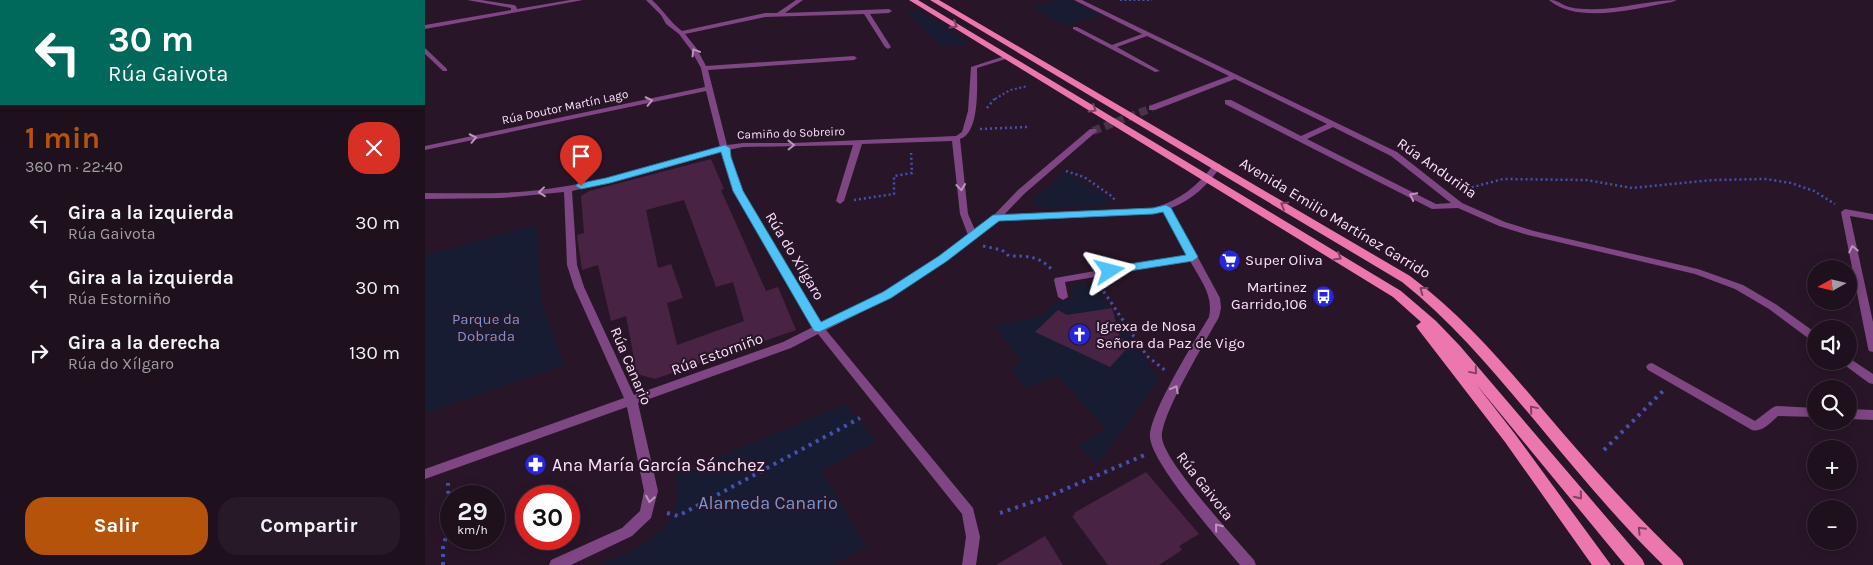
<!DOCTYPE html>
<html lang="es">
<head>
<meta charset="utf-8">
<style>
  :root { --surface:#1f101e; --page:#271927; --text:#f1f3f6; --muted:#a19da4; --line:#3c303c; --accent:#b45309 }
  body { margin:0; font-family:Karla,sans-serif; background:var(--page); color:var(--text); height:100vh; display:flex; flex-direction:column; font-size:19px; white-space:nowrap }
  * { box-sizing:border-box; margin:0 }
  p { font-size:16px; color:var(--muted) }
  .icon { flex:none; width:28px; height:28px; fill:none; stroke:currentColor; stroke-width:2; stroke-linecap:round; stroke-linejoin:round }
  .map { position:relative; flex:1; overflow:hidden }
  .panel { display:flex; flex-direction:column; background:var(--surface); width:425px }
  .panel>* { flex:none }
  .banner { background:#00695c; color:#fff; overflow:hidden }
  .needle { width:32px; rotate:262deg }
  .buttons { position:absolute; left:1382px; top:260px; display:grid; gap:10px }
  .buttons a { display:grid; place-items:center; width:50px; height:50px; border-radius:50%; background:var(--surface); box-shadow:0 2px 12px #0003,0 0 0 1px var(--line); font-size:25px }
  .speed { position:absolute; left:15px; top:485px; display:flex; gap:10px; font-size:25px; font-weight:700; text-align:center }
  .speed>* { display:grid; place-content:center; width:65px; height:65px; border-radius:50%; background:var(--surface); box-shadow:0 2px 12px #0003,0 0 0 1px var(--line); line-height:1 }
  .speed small { font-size:12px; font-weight:400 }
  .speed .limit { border:8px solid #d22; background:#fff; color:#111 }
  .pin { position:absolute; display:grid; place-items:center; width:42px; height:42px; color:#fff; margin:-51px -21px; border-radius:50% 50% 50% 0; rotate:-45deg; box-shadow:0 0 5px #0007 }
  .pin .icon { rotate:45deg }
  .me { position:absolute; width:55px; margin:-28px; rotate:81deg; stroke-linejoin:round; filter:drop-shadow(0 0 4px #0008) }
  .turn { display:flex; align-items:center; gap:18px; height:105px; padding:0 25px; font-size:22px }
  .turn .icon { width:65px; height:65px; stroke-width:2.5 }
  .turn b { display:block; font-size:35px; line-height:42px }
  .round { display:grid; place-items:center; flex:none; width:52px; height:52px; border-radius:20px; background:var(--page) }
  .summary { display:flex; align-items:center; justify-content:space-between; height:85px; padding:0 25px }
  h1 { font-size:30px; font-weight:700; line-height:38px; color:var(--accent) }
  .button { display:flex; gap:10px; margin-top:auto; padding:10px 25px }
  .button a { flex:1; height:58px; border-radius:20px; background:var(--accent); color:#fff; font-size:20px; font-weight:700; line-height:58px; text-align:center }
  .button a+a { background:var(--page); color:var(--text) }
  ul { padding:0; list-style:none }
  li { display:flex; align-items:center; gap:15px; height:65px; padding:0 25px }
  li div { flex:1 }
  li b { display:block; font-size:19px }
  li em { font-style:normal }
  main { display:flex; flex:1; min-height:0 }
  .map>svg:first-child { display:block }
  .green { fill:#181c32 }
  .building { fill:#482344; fill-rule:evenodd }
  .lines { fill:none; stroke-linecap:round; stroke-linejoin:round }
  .minor-tunnel { stroke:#483448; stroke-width:8; stroke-dasharray:8 4.5; stroke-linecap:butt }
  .path-far3 { stroke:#4253ae; stroke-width:2; stroke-dasharray:2 2.5; stroke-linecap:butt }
  .path-far2 { stroke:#4253ae; stroke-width:2.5; stroke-dasharray:2 3; stroke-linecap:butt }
  .path-far1 { stroke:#4253ae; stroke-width:3; stroke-dasharray:2.5 4; stroke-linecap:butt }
  .path { stroke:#4253ae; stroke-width:4; stroke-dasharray:3 5; stroke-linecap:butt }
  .service { fill:#7e4682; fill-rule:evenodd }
  .pedestrian { fill:#7e4682; fill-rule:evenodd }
  .minor { fill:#7e4682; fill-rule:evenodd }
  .primary { fill:#ec76ae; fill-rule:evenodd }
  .oneway { stroke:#814164 }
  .oneway2 { stroke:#bc94be }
  .route { fill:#4fc3f7; stroke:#337fa1 }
  .labels { text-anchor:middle; stroke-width:4; stroke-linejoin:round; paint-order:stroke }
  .far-street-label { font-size:12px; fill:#fbe1fb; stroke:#291528 }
  .street-label { font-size:15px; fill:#fbe1fb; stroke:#291528 }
  .poi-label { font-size:15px; fill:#fbe1fb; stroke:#291528; text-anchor:start }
  .park-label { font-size:15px; fill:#7596d3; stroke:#291528 }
  .near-poi-label { font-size:18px; fill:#fbe1fb; stroke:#291528; text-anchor:start }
  .near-park-label { font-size:18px; fill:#7596d3; stroke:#291528 }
</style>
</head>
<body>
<main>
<section class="panel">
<div class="banner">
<div class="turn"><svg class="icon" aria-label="left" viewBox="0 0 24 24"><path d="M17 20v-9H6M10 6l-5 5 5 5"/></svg><div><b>30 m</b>Rúa Gaivota</div></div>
</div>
<div class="summary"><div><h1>1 min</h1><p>360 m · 22:40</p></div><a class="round" style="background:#d93025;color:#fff"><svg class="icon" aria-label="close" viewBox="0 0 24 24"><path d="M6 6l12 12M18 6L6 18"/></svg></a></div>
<ul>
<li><svg class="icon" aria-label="left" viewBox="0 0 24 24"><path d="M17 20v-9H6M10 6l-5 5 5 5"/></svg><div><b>Gira a la izquierda</b><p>Rúa Gaivota</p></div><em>30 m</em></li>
<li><svg class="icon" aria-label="left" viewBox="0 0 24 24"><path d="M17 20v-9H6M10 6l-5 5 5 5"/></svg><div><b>Gira a la izquierda</b><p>Rúa Estorniño</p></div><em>30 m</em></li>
<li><svg class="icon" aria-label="right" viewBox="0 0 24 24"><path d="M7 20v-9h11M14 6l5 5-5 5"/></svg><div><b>Gira a la derecha</b><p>Rúa do Xílgaro</p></div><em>130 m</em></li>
</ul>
<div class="button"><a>Salir</a><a>Compartir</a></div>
</section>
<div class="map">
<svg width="1448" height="565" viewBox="0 0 1448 565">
  <rect width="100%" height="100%" fill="#291528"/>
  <g class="green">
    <polygon points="632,0 643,0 675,15 640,26 607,8"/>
    <polygon points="492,10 527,30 525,31 544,43 534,46 515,46 482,13"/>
    <polygon points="640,172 678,194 685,205 625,208 610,205 607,200"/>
    <polygon points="111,225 116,301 139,365 0,413 0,255"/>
    <polygon points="668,283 734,379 672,465 654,445 681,429 632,375 602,388 585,370 597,361 569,326 619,315 630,302 647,299 648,284"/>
    <path d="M420,404L451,441L396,471L442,547L407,565H174C203,552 249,536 252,498C253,490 251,482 251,474Z"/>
  </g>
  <g class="building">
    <path d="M286,159L299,189L296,190L341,291L353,287L371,330L230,379L212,374L201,316L186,321L173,265L157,270L152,235L159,233L156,196L164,191ZM259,200L291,287L308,282L319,321L252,345L242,303L258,298L246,264L233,268L221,210Z"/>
    <polygon points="687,308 695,338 707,343 685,367 610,332 633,310 642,315"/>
    <polygon points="721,472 774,534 754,546 757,550 734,565 683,565 647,516 650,515 649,513"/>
    <polygon points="620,536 638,565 571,565"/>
  </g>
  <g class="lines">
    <polyline class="minor-tunnel" points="668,131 727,108"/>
    <g class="path-far3">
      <polyline points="695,0 727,0"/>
      <polyline points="570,99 585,90 603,86"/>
    </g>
    <g class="path-far2">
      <polyline points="562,108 571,97"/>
      <polyline points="555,129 602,127"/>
      <polyline points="641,171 659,177 688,197 690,201"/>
      <polyline points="1037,190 1078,179 1161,180 1207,188 1288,180 1341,179 1366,183 1389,191 1410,204"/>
      <polyline points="429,200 469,194 469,176 487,173 486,153"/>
    </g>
    <g class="path-far1">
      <path d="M558,246L577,250L584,256C603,256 615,256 628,271"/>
      <polyline points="675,286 722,356 741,371"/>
    </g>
    <g class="path">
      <polyline points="1179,450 1238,391"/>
      <polyline points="242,513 253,516 435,418"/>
      <polyline points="575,513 622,497 722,454"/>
      <polyline points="18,565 18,548 24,525 23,483"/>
    </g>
    <g class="service">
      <polygon points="0,48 22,69 22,71 18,71 0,54"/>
      <polygon points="1420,209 1448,214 1448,220 1425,216 1448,322 1448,352 1444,351 1443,348 1416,212"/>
    </g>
    <polygon class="pedestrian" points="147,262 152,265 159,287 158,289 150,289 149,287 142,265"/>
    <g class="minor">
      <polygon points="42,0 56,0 89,5 91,6 92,9 145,0 158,0 0,29 0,25 86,10 86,8"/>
      <path d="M221,0H227C239,11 245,22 257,31L340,13H352L371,0H378L360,13L464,9L467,11L464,13L445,14L466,47L463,49L460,47L439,14L340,17L260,34L272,49L281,66L429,56L432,58L429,60L283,70L302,145L318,143H368L531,136L537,132L543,111L546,67L580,56H584V58L552,68C552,86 555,133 535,139L543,214L550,230L568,216L593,190L665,129H671L672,131L599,194L579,215L728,208C754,201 773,186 789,164H795L796,166C783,185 767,200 746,208L795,298L796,308L794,317C782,339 735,416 737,438C740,463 810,538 829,560L831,565H815C796,542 726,463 725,437C724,414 770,340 784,317C789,296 775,279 765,261L640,282L643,297L638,300L633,297L629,280L630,278L762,255L738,211L728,214L573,221L521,261L466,297L401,330L548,508L555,537L551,565H537L541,537L537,514L393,334L366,348L213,403L233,491L226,518L207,536L146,565H124L126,560L197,528L215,511L219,491L202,407L0,479V469L199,398L149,287L150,285H158L159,287L209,395L358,342L388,327L309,191L296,152L215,175L147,191L152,265L147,268L142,265L139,192L77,198L0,199V193C40,193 81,195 122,189C180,182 237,163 295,147L281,91L0,150V146L280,87L276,68L266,50L254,34L241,24L236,15ZM527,141L535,214L543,235L515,257L458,293L397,323L317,191L303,150L318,147L428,145L411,201L415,204L419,201L437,144Z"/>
      <path d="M649,0H657L972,152L1037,203L1080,222L1109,231L1273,269L1318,285L1352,305L1391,333V342L1387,341L1344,309L1310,289L1270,274L1103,235L1074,226L1033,208L1007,209L800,104V100H806L876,136L902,124L810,79L730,110H724V106L804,76L722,36L692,47L735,71L730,72L648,29V27H652L687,45L717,34ZM908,127L966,156L1026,203L1011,204L882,139Z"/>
      <path d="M1124,0C1131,0 1133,2 1139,5C1145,8 1154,9 1162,9C1192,11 1222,0 1252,0L1247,2C1212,8 1153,25 1124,0Z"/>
      <polygon points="1424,358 1448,374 1448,384 1444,383 1418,364 1417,361 1424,361"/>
      <path d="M1227,363L1330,421L1347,408L1351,406L1391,408V417L1353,416C1346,422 1337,433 1327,430L1223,370L1221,367L1223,364Z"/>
      <polygon points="1424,409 1448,410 1448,420 1424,419"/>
    </g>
    <g class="primary">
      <polygon points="484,0 493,0 976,291 1011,321 1035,346 1217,559 1220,565 1200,565 1051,384 1090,434 1186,565 1167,565 1080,442 993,329 991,326 996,322 968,297"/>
      <path d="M505,0H514L985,276C1044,320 1089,376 1136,431C1175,476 1214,519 1256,559L1259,565H1238C1194,522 1155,475 1116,428C1072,376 1030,324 977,282Z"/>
    </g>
  </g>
  <defs><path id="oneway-chevron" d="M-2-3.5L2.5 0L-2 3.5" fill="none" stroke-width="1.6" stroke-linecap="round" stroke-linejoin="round" transform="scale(1.25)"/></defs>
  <g class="oneway">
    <use href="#oneway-chevron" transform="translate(529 25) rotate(31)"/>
    <use href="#oneway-chevron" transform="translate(668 109) rotate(31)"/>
    <use href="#oneway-chevron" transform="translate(859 205) rotate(-150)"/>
    <use href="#oneway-chevron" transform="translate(913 257) rotate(31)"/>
    <use href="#oneway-chevron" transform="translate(998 290) rotate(-143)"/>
    <use href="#oneway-chevron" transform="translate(1049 371) rotate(50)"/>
    <use href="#oneway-chevron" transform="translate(1108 409) rotate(-130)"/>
    <use href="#oneway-chevron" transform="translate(1154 496) rotate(51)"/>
    <use href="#oneway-chevron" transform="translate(1216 530) rotate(-134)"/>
  </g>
  <g class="oneway2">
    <use href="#oneway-chevron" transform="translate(270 52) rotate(-121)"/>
    <use href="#oneway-chevron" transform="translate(224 101) rotate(-12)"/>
    <use href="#oneway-chevron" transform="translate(48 138) rotate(-12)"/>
    <use href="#oneway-chevron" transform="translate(366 145) rotate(-1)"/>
    <use href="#oneway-chevron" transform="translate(536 187) rotate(84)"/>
    <use href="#oneway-chevron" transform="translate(117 192) rotate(174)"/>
    <use href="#oneway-chevron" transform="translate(988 196) rotate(-153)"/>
    <use href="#oneway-chevron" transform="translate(1428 249) rotate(-102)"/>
    <use href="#oneway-chevron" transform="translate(750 389) rotate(-62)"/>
    <use href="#oneway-chevron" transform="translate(225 499) rotate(100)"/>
    <use href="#oneway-chevron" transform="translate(793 527) rotate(-129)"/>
  </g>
  <polygon class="route" points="300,145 305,148 306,157 318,191 396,322 458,292 514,256 568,215 728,208 741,205 746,208 773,257 768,261 685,274 681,273 680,271 681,268 685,267 761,255 738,212 728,214 574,221 522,261 466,298 394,332 389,331 308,191 296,152 185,183 156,189 151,186 152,184 181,178"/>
  <defs>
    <symbol id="supermarket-disc" viewBox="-11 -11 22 22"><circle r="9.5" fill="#2626e1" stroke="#291528"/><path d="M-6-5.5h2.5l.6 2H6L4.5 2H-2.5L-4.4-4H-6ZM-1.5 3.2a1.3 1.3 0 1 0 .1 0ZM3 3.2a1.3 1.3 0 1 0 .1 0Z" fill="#fff"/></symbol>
    <symbol id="bus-disc" viewBox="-11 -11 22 22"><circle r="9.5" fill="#2626e1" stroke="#291528"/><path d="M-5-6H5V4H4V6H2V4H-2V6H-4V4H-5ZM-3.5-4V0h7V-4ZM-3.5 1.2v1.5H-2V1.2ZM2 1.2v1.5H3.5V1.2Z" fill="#fff"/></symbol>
    <symbol id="church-disc" viewBox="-11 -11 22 22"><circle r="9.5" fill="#2626e1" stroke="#291528"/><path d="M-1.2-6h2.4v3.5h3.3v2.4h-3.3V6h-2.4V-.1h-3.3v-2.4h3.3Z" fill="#fff"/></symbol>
    <symbol id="pharmacy-disc" viewBox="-11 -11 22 22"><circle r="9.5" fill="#2626e1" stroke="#291528"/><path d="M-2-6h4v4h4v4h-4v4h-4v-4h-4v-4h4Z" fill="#fff"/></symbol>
  </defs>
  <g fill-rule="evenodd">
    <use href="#supermarket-disc" x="792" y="248" width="25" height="25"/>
    <use href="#bus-disc" x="886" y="284" width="25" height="25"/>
    <use href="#church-disc" x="642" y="322" width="25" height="25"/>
    <use href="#pharmacy-disc" x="98" y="452" width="25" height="25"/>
  </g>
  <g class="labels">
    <g class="far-street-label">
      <text transform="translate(140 107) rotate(-12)" y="4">Rúa Doutor Martín Lago</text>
      <text transform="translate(366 133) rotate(-2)" y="4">Camiño do Sobreiro</text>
    </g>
    <g class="street-label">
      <text transform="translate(1012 168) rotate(35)" y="5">Rúa Anduriña</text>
      <text transform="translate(910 218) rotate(31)" y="5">Avenida Emilio Martínez Garrido</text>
      <text transform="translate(370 256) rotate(59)" y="5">Rúa do Xílgaro</text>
      <text transform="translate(292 354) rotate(-20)" y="5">Rúa Estorniño</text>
      <text transform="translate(206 366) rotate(67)" y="5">Rúa Canario</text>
      <text transform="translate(780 486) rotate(52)" y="5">Rúa Gaivota</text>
    </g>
    <g class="poi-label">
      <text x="820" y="265">Super Oliva</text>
      <text x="882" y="292" text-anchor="end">Martinez<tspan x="882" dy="17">Garrido,106</tspan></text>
      <text x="671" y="331">Igrexa de Nosa<tspan x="671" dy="17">Señora da Paz de Vigo</tspan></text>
    </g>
    <g class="park-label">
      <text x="61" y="324">Parque da<tspan x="61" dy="17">Dobrada</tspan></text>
    </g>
    <g class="near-poi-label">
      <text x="127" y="471">Ana María García Sánchez</text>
    </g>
    <g class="near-park-label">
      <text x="343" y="509">Alameda Canario</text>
    </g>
  </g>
</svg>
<div class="buttons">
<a><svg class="needle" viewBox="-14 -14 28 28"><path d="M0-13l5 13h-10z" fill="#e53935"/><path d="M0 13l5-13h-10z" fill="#a19da4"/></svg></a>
<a><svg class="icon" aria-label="sound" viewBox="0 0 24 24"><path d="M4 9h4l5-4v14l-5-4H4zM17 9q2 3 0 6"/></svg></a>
<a><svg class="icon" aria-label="search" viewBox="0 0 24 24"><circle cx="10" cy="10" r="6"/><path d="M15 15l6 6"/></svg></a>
<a>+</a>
<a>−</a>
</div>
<div class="speed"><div>29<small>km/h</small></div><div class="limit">30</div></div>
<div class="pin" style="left:156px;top:186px;background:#d93025"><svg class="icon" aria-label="arrive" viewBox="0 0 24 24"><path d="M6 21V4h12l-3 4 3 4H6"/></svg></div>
<svg class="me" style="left:685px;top:271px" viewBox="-20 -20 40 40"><path d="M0-17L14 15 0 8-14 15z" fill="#4fc3f7" stroke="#fff" stroke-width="4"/></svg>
</div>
</main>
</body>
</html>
